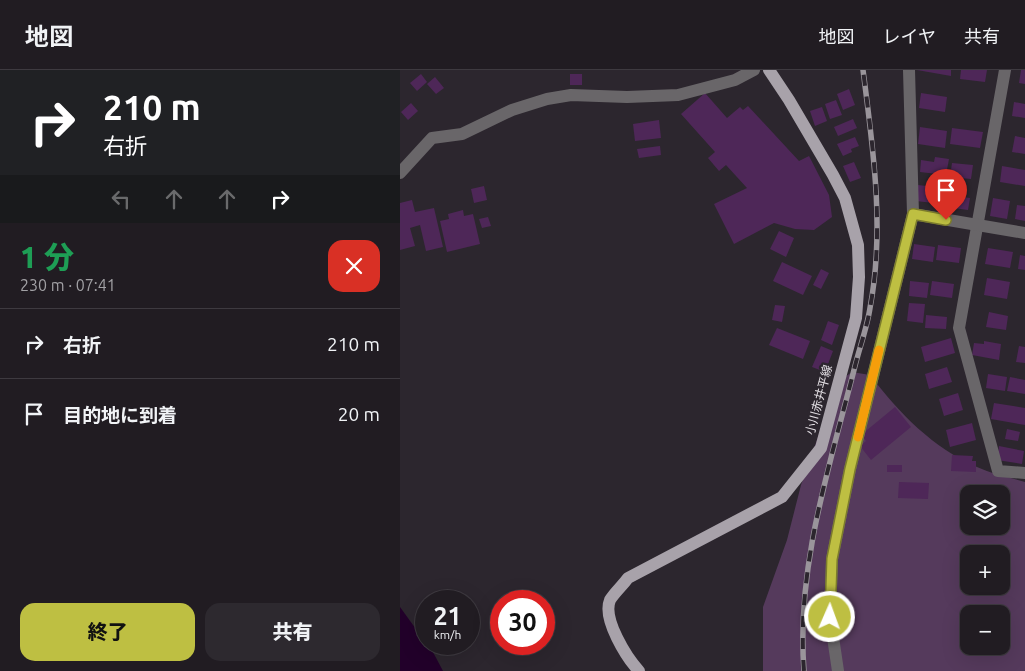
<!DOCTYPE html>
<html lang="ja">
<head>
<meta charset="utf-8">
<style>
  :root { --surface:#211c22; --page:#2d292f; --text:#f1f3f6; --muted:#a2a1a5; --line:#3e3a40; --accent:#bebf42 }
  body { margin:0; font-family:Ubuntu,"Noto Sans JP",sans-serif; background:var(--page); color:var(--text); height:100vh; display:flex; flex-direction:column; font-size:19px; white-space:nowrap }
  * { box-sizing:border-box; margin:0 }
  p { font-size:16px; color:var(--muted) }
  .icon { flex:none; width:28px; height:28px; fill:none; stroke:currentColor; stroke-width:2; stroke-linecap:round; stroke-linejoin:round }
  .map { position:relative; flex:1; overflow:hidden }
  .drawer { display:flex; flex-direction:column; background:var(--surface); width:400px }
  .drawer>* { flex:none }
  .top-card { background:#202124; color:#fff; overflow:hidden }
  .fabs { position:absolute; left:560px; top:415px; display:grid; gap:10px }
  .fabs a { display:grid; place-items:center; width:50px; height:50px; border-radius:10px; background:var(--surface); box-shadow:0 5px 20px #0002,0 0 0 1px var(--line); font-size:25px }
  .speed { position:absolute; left:15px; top:520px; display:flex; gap:10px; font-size:25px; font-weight:700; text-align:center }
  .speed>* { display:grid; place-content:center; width:65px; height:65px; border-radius:50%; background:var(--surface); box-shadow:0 5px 20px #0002,0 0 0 1px var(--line); line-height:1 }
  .speed small { font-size:12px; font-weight:400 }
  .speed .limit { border:8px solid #d22; background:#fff; color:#111 }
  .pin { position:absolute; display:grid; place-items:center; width:42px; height:42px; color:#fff; margin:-51px -21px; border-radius:50% 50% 50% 0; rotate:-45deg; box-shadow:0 0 5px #0007 }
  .pin .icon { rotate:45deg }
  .me { position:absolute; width:55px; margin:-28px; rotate:2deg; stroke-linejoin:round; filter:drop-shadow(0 0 4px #0008) }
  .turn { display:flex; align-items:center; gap:18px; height:105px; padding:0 20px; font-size:22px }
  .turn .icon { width:65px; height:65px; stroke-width:2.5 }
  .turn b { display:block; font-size:35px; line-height:42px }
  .lanes { display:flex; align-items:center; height:48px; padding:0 20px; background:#0003; justify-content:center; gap:25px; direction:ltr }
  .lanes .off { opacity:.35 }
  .round { display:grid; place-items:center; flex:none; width:52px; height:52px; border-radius:15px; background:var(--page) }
  .head { display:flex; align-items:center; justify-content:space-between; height:85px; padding:0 20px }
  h1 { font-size:30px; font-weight:800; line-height:38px; color:#1e9e55 }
  .primary-button { display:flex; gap:10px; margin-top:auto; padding:10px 20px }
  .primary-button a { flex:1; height:58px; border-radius:15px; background:var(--accent); color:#111; font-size:20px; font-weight:800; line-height:58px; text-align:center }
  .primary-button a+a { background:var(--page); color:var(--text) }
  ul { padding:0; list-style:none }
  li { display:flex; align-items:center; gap:15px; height:70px; padding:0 20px; border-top:1px solid var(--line) }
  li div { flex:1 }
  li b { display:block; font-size:19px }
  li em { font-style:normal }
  header { display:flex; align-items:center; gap:30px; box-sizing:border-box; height:70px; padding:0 25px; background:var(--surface); border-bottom:1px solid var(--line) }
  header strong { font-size:24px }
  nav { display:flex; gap:28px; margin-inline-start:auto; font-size:18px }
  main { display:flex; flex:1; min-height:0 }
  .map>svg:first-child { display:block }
  .green { fill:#553a5c; fill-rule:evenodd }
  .water { fill:#22002a }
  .building { fill:#4e2758 }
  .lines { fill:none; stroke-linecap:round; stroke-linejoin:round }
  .minor { stroke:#696669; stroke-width:12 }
  .major { stroke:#a8a2aa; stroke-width:12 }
  .rail-casing { stroke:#9a959b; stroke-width:5.5 }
  .rail { stroke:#2c262e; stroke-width:4; stroke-dasharray:11; stroke-linecap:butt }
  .route-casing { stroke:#7c7c2b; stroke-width:12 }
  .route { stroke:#bebf42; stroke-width:9 }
  .slow { stroke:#f59e0b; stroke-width:9 }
  .labels { text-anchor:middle; stroke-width:5; stroke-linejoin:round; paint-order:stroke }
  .street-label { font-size:12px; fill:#e5e1e6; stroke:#2c262e }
</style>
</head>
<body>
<header>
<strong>地図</strong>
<nav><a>地図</a><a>レイヤ</a><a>共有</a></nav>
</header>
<main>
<section class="drawer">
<div class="top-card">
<div class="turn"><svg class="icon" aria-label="right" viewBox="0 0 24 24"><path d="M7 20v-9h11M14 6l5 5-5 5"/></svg><div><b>210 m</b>右折</div></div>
<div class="lanes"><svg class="icon off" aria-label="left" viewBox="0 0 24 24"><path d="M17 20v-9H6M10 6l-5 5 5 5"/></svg><svg class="icon off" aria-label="ahead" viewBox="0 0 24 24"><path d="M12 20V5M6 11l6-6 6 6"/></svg><svg class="icon off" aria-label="ahead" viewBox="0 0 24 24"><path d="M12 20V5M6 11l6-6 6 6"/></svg><svg class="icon" aria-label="right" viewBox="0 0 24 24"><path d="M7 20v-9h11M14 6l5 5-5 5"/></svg></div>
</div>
<div class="head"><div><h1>1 分</h1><p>230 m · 07:41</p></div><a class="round" style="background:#d93025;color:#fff"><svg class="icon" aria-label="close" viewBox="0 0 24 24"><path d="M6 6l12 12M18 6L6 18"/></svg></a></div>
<ul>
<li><svg class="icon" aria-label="right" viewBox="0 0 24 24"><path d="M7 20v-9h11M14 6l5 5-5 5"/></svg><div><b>右折</b></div><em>210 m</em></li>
<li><svg class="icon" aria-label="arrive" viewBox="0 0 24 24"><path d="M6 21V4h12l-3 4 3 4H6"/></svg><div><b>目的地に到着</b></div><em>20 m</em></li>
</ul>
<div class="primary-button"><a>終了</a><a>共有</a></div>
</section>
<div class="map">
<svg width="625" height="601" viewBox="0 0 625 601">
  <rect width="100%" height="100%" fill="#2c262e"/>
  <path class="green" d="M452,302L470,305C500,344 532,377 577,397C592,404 609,407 625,412V601H363V537L387,470L401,415L418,367L439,311ZM569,424H601V456H569ZM569,484H601V516H569ZM569,544H601V576H569Z"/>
  <polygon class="water" points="0,537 34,584 43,601 0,601"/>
  <g class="building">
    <polygon points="517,0 551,0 551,6"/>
    <polygon points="561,0 587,0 585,12 560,9"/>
    <polygon points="621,0 625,0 625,14 619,13"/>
    <polygon points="21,4 27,12 17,21 10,13"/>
    <rect x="170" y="4" width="12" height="11"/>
    <polygon points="35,7 44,18 36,24 27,14"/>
    <polygon points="449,19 455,35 443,40 437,24"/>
    <polygon points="305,23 327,48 340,37 343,40 348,36 399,91 409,86 429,125 432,147 414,160 395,159 374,153 334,174 314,134 347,118 326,95 319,101 308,88 315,82 281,44"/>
    <polygon points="521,23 547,27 545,42 519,38"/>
    <polygon points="436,30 442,45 430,49 425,34"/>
    <polygon points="614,32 625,34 625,48 612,46"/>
    <polygon points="11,33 18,41 8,50 1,42"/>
    <polygon points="422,37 427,51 415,56 410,41"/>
    <polygon points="453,49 457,58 438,66 434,57"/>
    <polygon points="259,50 261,68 235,71 233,54"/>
    <polygon points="520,57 547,61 545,78 518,74"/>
    <polygon points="552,58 583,62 580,78 550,74"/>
    <polygon points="615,66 625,68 625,84 612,82"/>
    <polygon points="455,67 459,76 451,79 452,82 443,86 437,74"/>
    <polygon points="260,76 261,85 239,88 237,79"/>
    <polygon points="535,87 549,89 546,105 520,102 521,90 534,92"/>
    <polygon points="454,92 461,108 450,112 443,96"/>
    <polygon points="552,93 573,95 571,109 550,107"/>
    <polygon points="602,96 625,100 625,116 600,112"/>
    <polygon points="518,115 544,118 542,134 516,131"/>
    <polygon points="84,116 87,130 74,133 71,119"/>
    <polygon points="547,125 570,128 568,140 546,137"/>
    <polygon points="593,128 610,131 607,149 590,146"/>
    <polygon points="12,130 15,142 34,138 43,177 26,181 20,155 10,158 15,176 0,180 0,133"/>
    <polygon points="617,135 625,136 625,151 615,149"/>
    <polygon points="63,140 64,146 73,144 80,174 47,182 40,151 49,149 48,144"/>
    <polygon points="88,147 91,156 82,158 79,149"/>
    <polygon points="379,161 394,168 386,187 370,179"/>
    <polygon points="514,174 535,177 533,192 512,189"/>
    <polygon points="538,175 561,178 559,193 536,190"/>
    <polygon points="588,178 613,182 610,198 585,194"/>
    <polygon points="620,185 625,186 625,200 618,199"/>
    <polygon points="382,192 412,206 403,225 373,211"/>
    <polygon points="421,199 429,203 421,219 413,215"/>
    <polygon points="587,208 610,212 607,229 584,225"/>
    <polygon points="510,211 529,213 527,228 509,226"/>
    <polygon points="532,211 554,214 552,228 530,225"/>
    <polygon points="509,233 525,234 523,253 507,251"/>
    <polygon points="375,235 385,236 382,252 372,250"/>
    <polygon points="589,242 608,246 606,260 586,257"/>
    <polygon points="526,245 547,247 546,259 525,258"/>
    <polygon points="428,251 439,255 432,275 421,270"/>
    <polygon points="377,258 410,271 403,289 369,275"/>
    <polygon points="551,268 555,283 525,292 521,277"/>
    <polygon points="584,271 601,274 599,290 572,285 574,273 584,274"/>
    <polygon points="421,276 433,281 425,302 412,297"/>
    <polygon points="619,276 625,277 625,293 616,292"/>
    <polygon points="547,297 552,312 529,319 525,304"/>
    <polygon points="588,304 607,307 605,321 586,318"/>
    <polygon points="610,307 625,310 625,324 607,321"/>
    <polygon points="558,323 563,340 544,346 539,329"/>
    <polygon points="594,333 625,338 625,355 591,349"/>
    <polygon points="495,337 511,357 471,390 460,376 466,371 461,365"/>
    <polygon points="572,353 576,370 550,377 546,360"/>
    <polygon points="607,359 620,362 618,371 605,369"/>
    <polygon points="599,376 624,381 622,394 597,390"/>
    <polygon points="552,385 573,386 572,391 576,391 576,402 551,401"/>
    <rect x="487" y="395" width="15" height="7"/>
    <polygon points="499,412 529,413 528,429 498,428"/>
  </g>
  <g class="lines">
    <g class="minor">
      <polyline points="605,0 559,258 598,401 625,403"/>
      <polyline points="0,103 32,68 62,64 112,40 147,29 171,25 227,27 278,25 335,10 354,0"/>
      <polyline points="513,144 625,163"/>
      <polyline points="438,601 430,547 432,489 450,399 513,144 509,0"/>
    </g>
    <path class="major" d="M239,601C227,588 202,549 210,530C214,523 223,515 228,508L382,427L421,378L456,248L459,207L458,175L445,128L433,105L389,30L369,0"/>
    <defs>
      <path id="rail" d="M404,601C396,498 429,398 454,300C459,279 467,258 470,238C485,159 473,78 463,0"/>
    </defs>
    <use href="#rail" class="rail-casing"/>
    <use href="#rail" class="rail"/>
  </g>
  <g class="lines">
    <defs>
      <polyline id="route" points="430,547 432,489 450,399 513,144 546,150"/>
    </defs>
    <use href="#route" class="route-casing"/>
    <use href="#route" class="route"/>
    <polyline class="slow" points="458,367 479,280"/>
  </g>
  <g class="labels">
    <g class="street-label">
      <text transform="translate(419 330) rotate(-75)" y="4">小川赤井平線</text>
    </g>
  </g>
</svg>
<div class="fabs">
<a><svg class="icon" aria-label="layers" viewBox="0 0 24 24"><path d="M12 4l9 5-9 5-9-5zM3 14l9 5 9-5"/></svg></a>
<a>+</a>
<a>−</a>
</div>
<div class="speed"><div>21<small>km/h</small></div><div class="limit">30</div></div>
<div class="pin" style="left:546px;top:150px;background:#d93025"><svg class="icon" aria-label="arrive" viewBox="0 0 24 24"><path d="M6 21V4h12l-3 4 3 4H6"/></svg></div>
<svg class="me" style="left:430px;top:547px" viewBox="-20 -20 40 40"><circle r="17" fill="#bebf42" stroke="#fff" stroke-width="3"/><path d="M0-11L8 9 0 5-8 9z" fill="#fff"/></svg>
</div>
</main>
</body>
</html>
